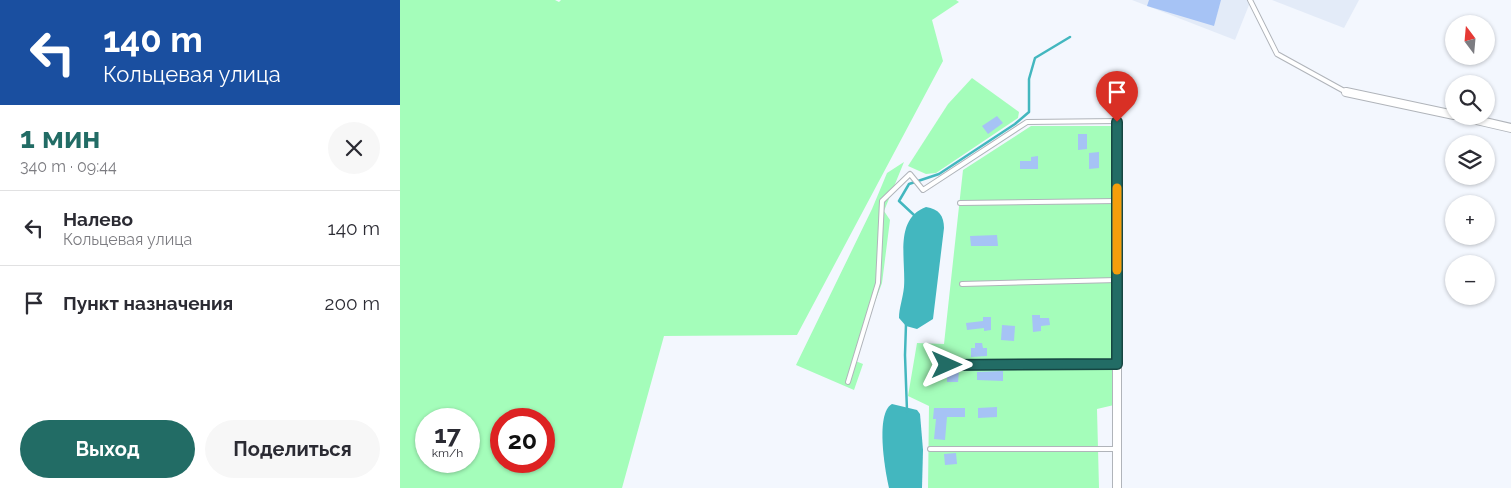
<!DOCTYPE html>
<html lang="ru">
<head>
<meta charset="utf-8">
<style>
  :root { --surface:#fff; --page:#f7f7f7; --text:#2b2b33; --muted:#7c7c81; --line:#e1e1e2; --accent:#226c65 }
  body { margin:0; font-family:Raleway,sans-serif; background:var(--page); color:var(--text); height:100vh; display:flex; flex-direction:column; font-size:19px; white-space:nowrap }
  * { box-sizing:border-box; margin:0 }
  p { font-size:16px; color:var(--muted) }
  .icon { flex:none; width:28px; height:28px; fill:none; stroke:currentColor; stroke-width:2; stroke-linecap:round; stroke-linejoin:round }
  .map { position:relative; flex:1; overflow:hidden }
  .details { display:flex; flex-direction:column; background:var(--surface); width:400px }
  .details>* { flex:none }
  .hud { background:#1a4fa0; color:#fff; overflow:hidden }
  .needle { width:32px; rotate:344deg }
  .controls { position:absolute; left:1045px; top:15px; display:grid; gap:10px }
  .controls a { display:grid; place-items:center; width:50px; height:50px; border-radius:50%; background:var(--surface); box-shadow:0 1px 4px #0004; font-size:25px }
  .speed { position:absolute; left:15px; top:408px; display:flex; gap:10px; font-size:25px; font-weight:700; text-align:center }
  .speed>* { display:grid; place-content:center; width:65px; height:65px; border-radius:50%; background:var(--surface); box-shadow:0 1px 4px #0004; line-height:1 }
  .speed small { font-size:12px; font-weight:400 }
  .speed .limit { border:8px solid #d22; background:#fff; color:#111 }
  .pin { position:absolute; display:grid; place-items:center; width:42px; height:42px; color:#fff; margin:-51px -21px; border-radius:50% 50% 50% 0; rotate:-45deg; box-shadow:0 0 5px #0007 }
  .pin .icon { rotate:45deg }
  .me { position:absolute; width:55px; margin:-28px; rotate:90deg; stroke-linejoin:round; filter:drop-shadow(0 0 4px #0008) }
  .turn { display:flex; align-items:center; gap:18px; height:105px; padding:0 20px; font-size:22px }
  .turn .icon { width:65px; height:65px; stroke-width:2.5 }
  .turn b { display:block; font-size:35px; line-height:42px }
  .round { display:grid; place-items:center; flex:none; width:52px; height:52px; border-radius:26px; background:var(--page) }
  .overview { display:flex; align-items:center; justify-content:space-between; height:85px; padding:0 20px }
  h1 { font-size:30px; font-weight:700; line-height:38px; color:var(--accent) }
  .primary-button { display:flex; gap:10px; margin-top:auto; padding:10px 20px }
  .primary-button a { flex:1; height:58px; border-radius:30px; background:var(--accent); color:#fff; font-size:20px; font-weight:700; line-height:58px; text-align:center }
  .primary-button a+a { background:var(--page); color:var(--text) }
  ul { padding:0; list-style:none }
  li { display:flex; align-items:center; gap:15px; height:75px; padding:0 20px; border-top:1px solid var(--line) }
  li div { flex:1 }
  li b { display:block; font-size:19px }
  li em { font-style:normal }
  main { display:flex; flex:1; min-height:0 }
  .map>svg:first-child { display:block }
  .built { fill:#e3ebf8 }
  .green { fill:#a4fdba; fill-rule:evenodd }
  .water { fill:#43b7bf }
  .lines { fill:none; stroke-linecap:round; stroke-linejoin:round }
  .stream { stroke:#43b7bf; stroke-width:2.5 }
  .building { fill:#a6c3f5 }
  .service-casing { stroke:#b0b4ba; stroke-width:6 }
  .minor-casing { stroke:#b0b4ba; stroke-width:10 }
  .service { stroke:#fff; stroke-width:4 }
  .minor { stroke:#fff; stroke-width:8 }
  .route-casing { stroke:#164642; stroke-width:12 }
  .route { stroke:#226c65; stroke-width:9 }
  .slow { stroke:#f59e0b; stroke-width:9 }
</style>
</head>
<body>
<main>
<section class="details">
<div class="hud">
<div class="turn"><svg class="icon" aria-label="left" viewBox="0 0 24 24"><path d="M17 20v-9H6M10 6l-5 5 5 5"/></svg><div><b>140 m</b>Кольцевая улица</div></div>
</div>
<div class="overview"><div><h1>1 мин</h1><p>340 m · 09:44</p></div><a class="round"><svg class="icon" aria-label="close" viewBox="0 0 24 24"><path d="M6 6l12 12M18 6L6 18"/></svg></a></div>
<ul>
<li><svg class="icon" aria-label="left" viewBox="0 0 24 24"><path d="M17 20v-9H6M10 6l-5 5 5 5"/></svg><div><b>Налево</b><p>Кольцевая улица</p></div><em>140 m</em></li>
<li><svg class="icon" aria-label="arrive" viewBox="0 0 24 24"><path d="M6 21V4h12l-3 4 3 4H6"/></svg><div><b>Пункт назначения</b></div><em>200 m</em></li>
</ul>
<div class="primary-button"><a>Выход</a><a>Поделиться</a></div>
</section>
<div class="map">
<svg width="1111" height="488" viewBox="0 0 1111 488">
  <rect width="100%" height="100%" fill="#f3f7fe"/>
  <g class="built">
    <polygon points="732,0 851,0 835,40"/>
    <polygon points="872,0 959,0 944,28"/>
  </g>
  <g class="green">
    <path d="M0,0H155L159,2L161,0H556L559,2L532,20L543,61L397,335L264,336L222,488H0ZM26,419H69V461H26ZM101,419H144V461H101Z"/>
    <polygon points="572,78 619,112 618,118 536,173 526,174 508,166 548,104"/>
    <polygon points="631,126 712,126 714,405 697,409 699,488 528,488 529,406 508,396 517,343 544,344 563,170"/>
    <polygon points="504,162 484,211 490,220 482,283 453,360 463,364 454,390 396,365 472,209 487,173"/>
  </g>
  <g class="water">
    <path d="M526,207C539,209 544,216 544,228L533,319L517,329L506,326L499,318C499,308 503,298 504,287C506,259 494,219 526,207Z"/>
    <path d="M492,404L517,410L520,414L523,450L522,488H489C485,471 475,413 492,404Z"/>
  </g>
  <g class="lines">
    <g class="stream">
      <polyline points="514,215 499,201 509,184 539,174 615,124 629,112 629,79 635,58 670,37"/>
      <polyline points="506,324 505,355 507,411"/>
    </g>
  </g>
  <g class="building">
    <polygon points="749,0 821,0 814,26 747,6"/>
    <polygon points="597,116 603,123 588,134 582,126"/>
    <polygon points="678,134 687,134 687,149 678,150"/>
    <polygon points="699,152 699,168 689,169 689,153"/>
    <polygon points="638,156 638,169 620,169 620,161 631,161 631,157"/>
    <polygon points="597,235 598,246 571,246 570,236"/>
    <polygon points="632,315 640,315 640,318 649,318 650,325 641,326 641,331 633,332"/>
    <polygon points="583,317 591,317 591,330 584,331 584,328 567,330 566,323 583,321"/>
    <polygon points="602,325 615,326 614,341 601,340"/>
    <polygon points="575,343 582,343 583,348 587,348 587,356 571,357 571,348 575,348"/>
    <polygon points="547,370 559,371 558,382 547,382"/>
    <polygon points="603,371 603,381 577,380 577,372"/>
    <polygon points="597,407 597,417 578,418 578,408"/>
    <polygon points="534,408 565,408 565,417 547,417 545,440 534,439 536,419 533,419"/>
    <polygon points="556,453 557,464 545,465 544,454"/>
  </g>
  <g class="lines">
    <defs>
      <g id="service">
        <polyline points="850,0 877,54 946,92"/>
        <polyline points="560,203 717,201"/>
        <polyline points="562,284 717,280"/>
        <polyline points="547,365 717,364"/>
        <polyline points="448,382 478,283 482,201 510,174 523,190 627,122 717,121"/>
        <polyline points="530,449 717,449"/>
      </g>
      <g id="minor">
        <polyline points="946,92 1054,115"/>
        <polyline points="1059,116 1111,128"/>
        <polyline points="717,121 717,488"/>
      </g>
    </defs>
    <use href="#service" class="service-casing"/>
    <use href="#minor" class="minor-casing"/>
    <use href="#service" class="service"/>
    <use href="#minor" class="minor"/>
  </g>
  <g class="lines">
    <defs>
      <polyline id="route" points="547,365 717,364 717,122"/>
    </defs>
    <use href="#route" class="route-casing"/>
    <use href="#route" class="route"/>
    <polyline class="slow" points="717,188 717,270"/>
  </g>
</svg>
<div class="controls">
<a><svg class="needle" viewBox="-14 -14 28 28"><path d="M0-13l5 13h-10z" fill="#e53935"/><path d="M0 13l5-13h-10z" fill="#7c7c81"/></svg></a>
<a><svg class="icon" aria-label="search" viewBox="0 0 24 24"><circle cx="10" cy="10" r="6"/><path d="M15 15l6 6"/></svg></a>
<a><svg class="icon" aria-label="layers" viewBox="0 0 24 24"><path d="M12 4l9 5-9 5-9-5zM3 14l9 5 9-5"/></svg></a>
<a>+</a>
<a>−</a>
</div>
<div class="speed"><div>17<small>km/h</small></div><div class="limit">20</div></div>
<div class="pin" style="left:717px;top:122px;background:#d93025"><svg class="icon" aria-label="arrive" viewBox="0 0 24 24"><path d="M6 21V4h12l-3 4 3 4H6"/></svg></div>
<svg class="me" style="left:547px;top:365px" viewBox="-20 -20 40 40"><path d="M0-17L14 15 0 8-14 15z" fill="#226c65" stroke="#fff" stroke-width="4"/></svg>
</div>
</main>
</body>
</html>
